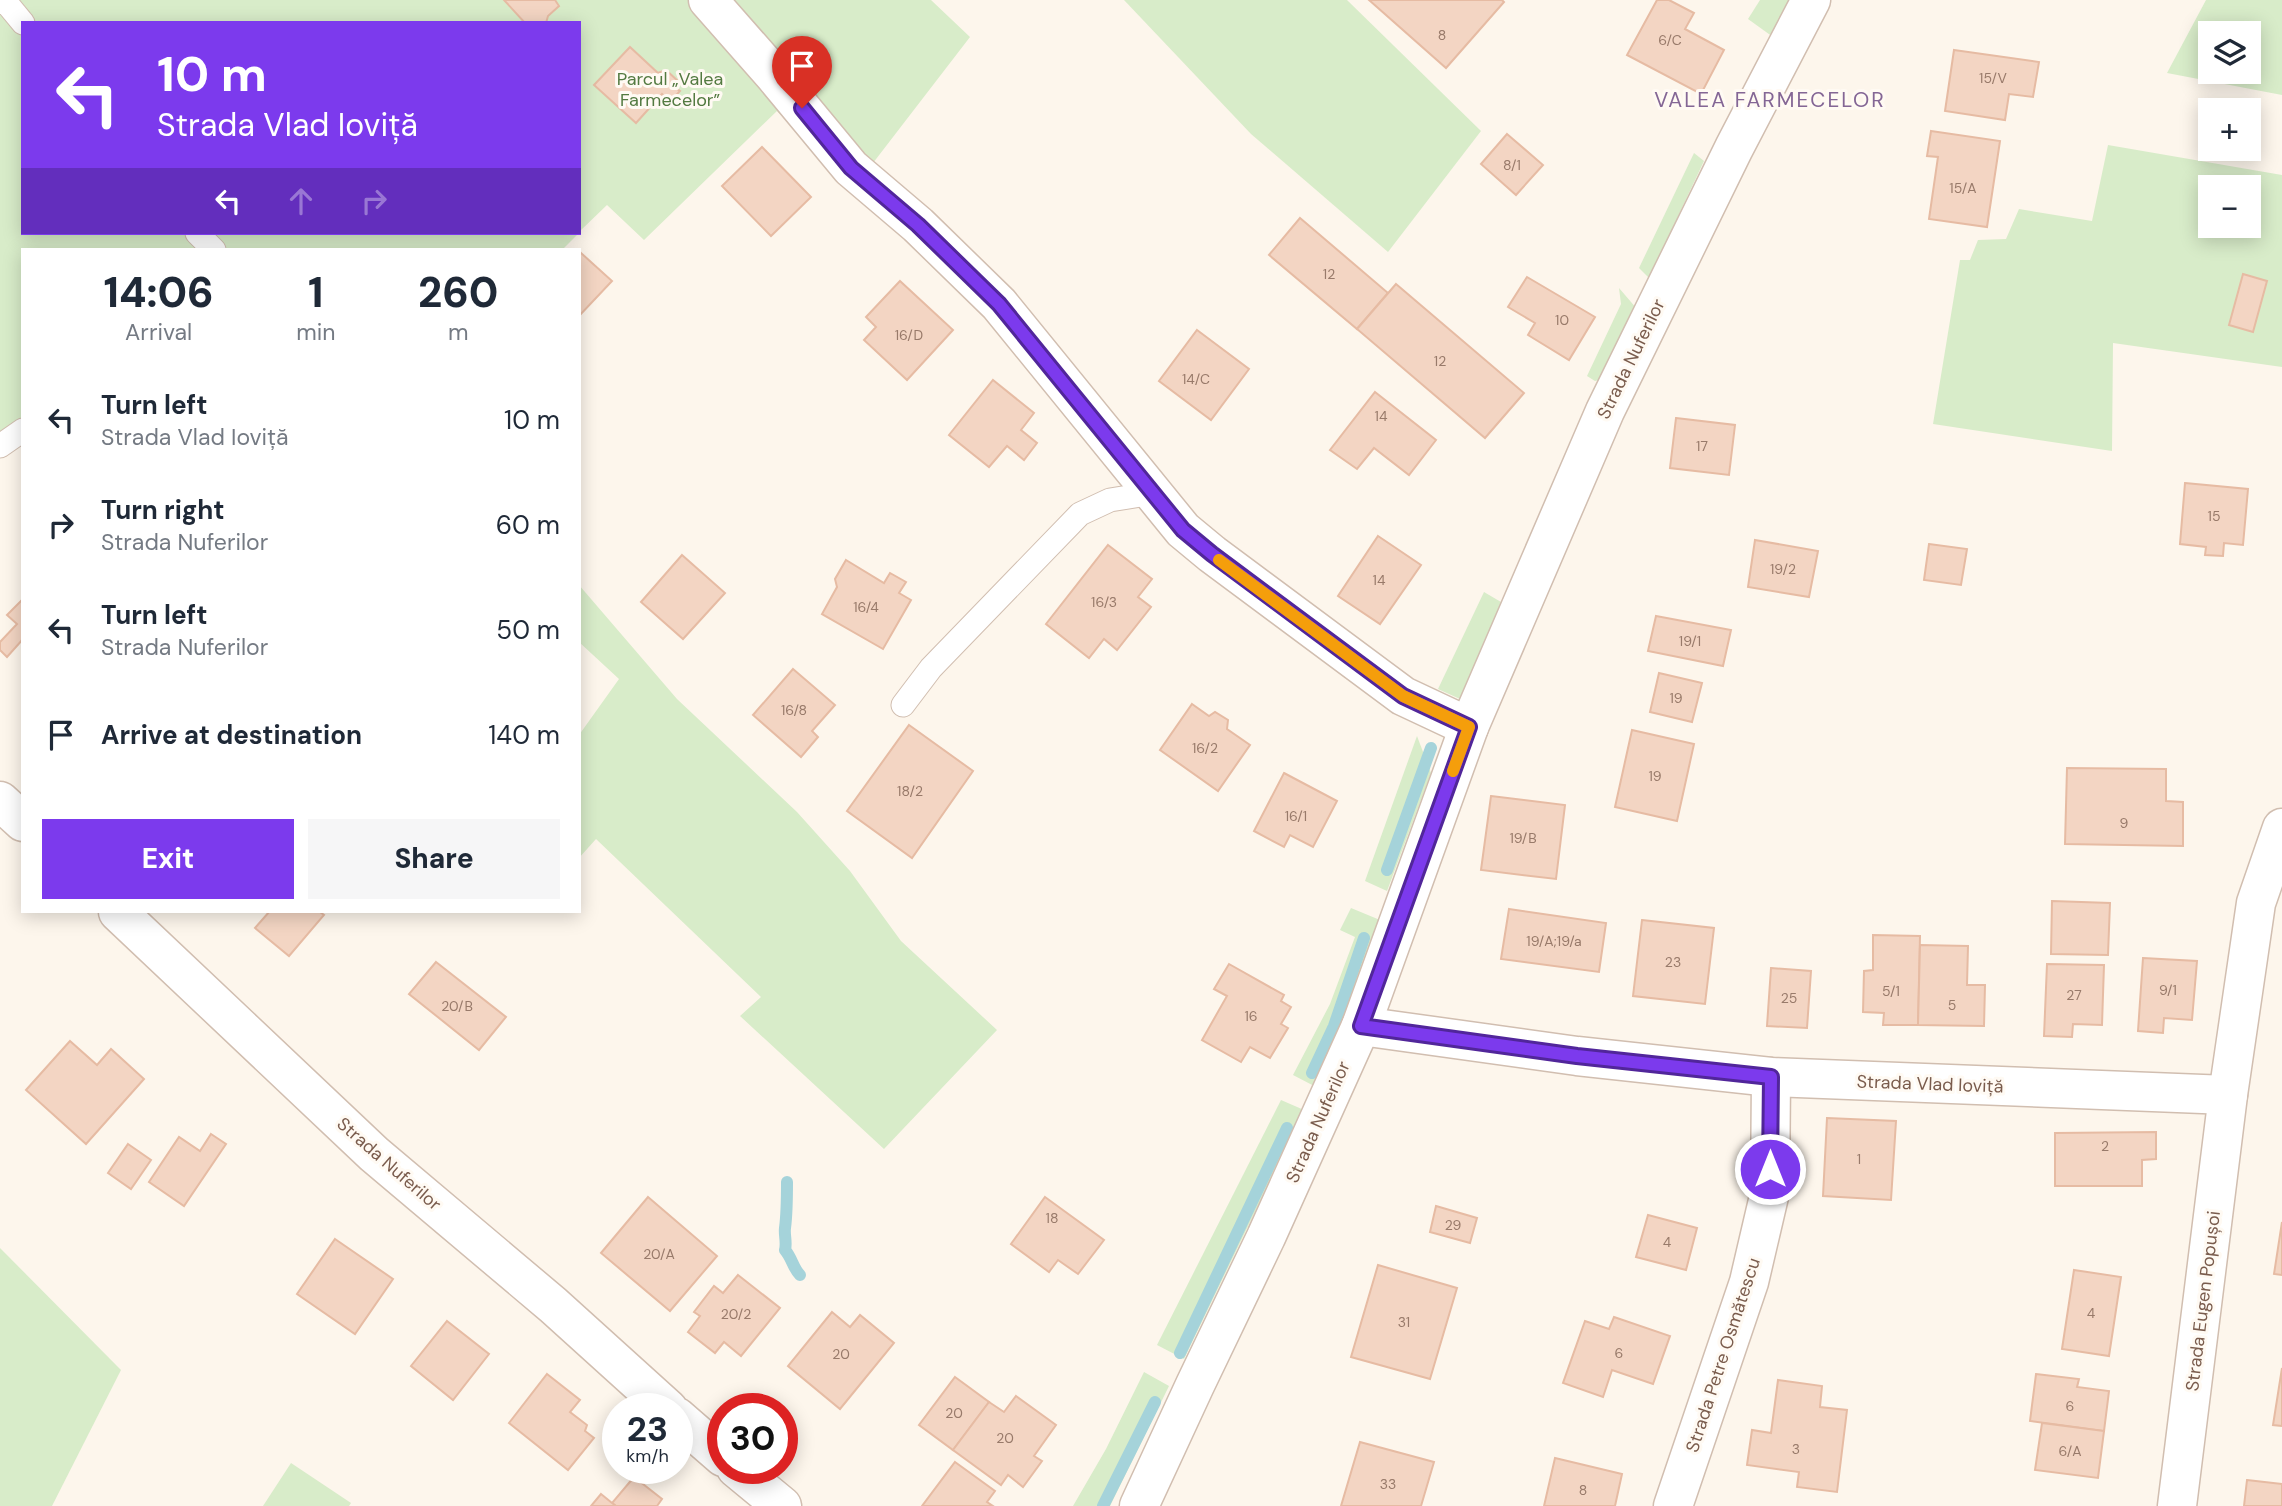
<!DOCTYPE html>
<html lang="en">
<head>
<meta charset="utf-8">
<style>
  :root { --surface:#fff; --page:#f6f6f7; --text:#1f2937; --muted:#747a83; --accent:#7c3aed }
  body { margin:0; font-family:"DM Sans",sans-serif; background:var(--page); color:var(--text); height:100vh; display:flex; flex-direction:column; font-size:26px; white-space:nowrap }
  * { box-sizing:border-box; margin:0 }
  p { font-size:23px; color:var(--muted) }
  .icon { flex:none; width:38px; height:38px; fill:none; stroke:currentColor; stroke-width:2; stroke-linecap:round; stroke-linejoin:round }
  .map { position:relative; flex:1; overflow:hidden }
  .details { position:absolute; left:21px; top:248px; width:560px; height:665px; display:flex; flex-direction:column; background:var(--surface); border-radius:0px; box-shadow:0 4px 18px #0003 }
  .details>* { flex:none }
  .hud { position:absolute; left:21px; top:21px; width:560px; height:214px; border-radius:0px; box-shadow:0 4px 18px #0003; background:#7c3aed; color:#fff; overflow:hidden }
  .controls { position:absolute; left:2198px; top:21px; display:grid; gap:14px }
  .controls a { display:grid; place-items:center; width:63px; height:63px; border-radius:0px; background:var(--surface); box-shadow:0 4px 18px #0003; font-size:35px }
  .speed { position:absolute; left:602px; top:1393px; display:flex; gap:14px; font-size:35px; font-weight:700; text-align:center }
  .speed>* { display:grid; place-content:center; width:91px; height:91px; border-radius:50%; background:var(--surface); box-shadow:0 4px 18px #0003; line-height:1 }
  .speed small { font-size:18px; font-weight:400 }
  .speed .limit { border:10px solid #d22; background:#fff; color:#111 }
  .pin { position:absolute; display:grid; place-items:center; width:60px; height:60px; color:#fff; margin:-72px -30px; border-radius:50% 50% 50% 0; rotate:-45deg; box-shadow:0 0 7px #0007 }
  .pin .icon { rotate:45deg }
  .me { position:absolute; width:77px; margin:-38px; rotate:0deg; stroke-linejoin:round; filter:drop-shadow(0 0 5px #0008) }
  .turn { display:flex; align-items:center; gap:24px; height:147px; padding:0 21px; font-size:32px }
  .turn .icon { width:91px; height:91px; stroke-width:2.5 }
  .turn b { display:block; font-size:49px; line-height:60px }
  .lanes { display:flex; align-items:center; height:66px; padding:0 21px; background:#0003; justify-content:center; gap:35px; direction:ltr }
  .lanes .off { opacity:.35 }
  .eta { display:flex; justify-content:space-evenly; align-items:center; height:119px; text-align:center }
  .eta b { font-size:42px; font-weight:800; line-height:49px }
  .action { display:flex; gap:14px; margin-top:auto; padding:14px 21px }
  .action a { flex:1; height:80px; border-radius:0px; background:var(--accent); color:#fff; font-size:28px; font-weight:800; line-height:80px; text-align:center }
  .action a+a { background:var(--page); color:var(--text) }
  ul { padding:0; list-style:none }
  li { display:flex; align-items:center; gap:21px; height:105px; padding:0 21px }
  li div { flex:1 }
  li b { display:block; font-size:26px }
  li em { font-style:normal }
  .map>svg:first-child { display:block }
  .green { fill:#d8ecc9; fill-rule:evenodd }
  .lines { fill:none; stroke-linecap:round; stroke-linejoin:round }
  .stream { stroke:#a5d3da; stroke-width:12 }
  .building { fill:#f3d5c3; stroke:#e6bba3; stroke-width:2 }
  .lane-casing { stroke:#d1beb0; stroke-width:25 }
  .street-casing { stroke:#d1beb0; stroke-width:41 }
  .lane { stroke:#fff; stroke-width:23 }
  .street { stroke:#fff; stroke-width:38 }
  .route-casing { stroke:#51269a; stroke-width:18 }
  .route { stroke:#7c3aed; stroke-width:12 }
  .slow { stroke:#f59e0b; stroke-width:12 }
  .labels { text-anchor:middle; stroke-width:6; stroke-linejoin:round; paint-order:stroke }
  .number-label { font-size:14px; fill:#987a6a }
  .park-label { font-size:18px; fill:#537a41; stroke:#fffaf3 }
  .street-label { font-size:18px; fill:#7a5c4d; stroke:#fffaf3 }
  .quarter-label { font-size:21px; letter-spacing:2px; fill:#846695; stroke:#fffaf3 }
</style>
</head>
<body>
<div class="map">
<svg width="2282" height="1506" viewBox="0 0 2282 1506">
  <rect width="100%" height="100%" fill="#fdf6ec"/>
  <g class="green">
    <polygon points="0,0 931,0 970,37 853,189 777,111 644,240 607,205 579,232 579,23 23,23 23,233 579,233 562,250 23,250 23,441 0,458"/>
    <polygon points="1124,0 1347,0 1481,131 1388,252 1251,134"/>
    <polygon points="1760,0 1792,0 1773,37 1748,19"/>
    <path d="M2206,0H2282V95L2167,73ZM2210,33H2249V72H2210Z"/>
    <path d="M2108,145L2282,175V367L2113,343L2112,451L1933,424L1960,260H1970L1978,240L2006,239L2019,209L2092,221ZM2210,187H2249V226H2210Z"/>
    <polygon points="1694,153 1704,161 1649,278 1639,268"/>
    <polygon points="1619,288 1637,309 1604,379 1595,381 1587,376 1621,304"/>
    <polygon points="579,585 677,699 797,812 850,871 901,941 997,1030 884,1149 740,1016 761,997 596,839 579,858 579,735 619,679 579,642"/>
    <polygon points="1484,592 1501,602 1460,699 1438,689"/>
    <polygon points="1417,736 1431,773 1387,891 1365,881"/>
    <polygon points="1351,908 1380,920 1346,1020 1316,1087 1293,1075 1330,1004 1355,937 1340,930"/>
    <polygon points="1281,1100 1304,1110 1184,1359 1157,1345"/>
    <polygon points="0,1248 121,1370 52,1506 0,1506"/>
    <polygon points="1144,1372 1169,1386 1110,1506 1073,1506 1106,1449"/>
    <polygon points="291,1463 351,1503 349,1506 263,1506"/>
  </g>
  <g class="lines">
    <g class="stream">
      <polyline points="1387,870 1431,748"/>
      <polyline points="1312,1073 1334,1026 1364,938"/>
      <path d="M787,1182C787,1197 787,1213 785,1228C784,1235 787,1242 785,1250C792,1258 793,1268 800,1275"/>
      <polyline points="1180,1353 1287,1128"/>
      <polyline points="1103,1506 1155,1402"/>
    </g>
  </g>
  <g class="building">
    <polygon points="504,0 555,0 559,6 548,16 546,23 525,23"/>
    <polygon points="1369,0 1502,0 1504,2 1446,68"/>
    <polygon points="1657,0 1669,0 1694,13 1685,29 1724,50 1701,94 1627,55"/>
    <polygon points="630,47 658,73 666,70 679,82 674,87 680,91 670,102 662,94 636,123 594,85"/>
    <polygon points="1954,50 2039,62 2033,97 2009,94 2005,120 1945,111"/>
    <polygon points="1931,131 2000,141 1987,227 1929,219 1938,157 1927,156"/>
    <polygon points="1507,134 1543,165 1516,195 1481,164"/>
    <polygon points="762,147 811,197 771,236 722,186"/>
    <polygon points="1300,218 1388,293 1357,329 1269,255"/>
    <polygon points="581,253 612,281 579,316 579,255"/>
    <polygon points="2243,274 2267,281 2253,332 2229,325"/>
    <polygon points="1527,277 1595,317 1569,360 1528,335 1535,323 1508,307"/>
    <polygon points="900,281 953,330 907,380 864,340 876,327 866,317"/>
    <polygon points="1396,284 1524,393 1485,438 1357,329"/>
    <polygon points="1197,330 1249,369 1211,420 1159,381"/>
    <polygon points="993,380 1034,413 1021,430 1037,443 1024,460 1007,446 989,467 949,435"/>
    <polygon points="1375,392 1436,440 1409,475 1374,448 1357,469 1330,450"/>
    <polygon points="1676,418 1735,425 1729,475 1670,468"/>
    <polygon points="2185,483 2248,489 2243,545 2224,543 2223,556 2205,555 2206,547 2180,544"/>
    <polygon points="1378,536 1421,565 1380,624 1338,596"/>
    <polygon points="1755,540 1818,551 1809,597 1748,587"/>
    <polygon points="1929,544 1967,549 1961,585 1924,580"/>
    <polygon points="1108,545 1152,579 1138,597 1151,607 1117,650 1104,639 1089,658 1046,624"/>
    <polygon points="682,555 725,593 683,639 641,602"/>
    <polygon points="846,560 884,583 890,573 906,582 899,593 911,600 883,649 822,614 837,587 835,579"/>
    <polygon points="23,599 23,639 7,657 0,650 0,642 17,624 7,615"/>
    <polygon points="1656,616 1731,630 1723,666 1648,651"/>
    <polygon points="793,669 835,705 812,731 818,737 801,757 753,715"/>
    <polygon points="1659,673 1702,683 1692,722 1650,712"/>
    <polygon points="1192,704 1209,716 1215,712 1228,720 1227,729 1250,745 1218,791 1160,750"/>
    <polygon points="909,725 973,771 912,858 847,811"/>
    <polygon points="1632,730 1694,744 1677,821 1615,807"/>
    <polygon points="2067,768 2166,769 2166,801 2183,802 2183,846 2065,844"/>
    <polygon points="1284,773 1337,801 1313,847 1290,835 1284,847 1254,831"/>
    <polygon points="1491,796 1565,805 1556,879 1481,870"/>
    <polygon points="2052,901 2110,903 2108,955 2051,954"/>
    <polygon points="1509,909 1606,923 1599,972 1501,959"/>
    <polygon points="269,912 320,912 324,915 289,956 255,928"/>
    <polygon points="1642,920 1714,928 1705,1004 1633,996"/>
    <polygon points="1873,935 1920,936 1918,1025 1883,1025 1884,1013 1863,1012 1864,971 1873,970"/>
    <polygon points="1920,945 1968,946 1967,985 1985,985 1984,1026 1918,1025"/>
    <polygon points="2143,958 2197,961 2192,1020 2164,1018 2163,1033 2138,1031"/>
    <polygon points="436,962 506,1017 479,1050 409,994"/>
    <polygon points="1229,964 1284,995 1281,1001 1291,1007 1281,1024 1288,1028 1270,1058 1250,1047 1241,1062 1202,1040 1227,996 1214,989"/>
    <polygon points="2047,964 2104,965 2102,1025 2073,1024 2072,1037 2044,1036"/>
    <polygon points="1771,968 1811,971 1807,1028 1767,1026"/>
    <polygon points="70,1041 97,1065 111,1049 144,1079 86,1144 26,1090"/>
    <polygon points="1827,1118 1896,1121 1891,1200 1823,1196"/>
    <polygon points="2156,1132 2156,1159 2142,1160 2142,1186 2055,1186 2055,1133"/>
    <polygon points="211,1134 226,1144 184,1206 149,1182 179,1137 200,1151"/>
    <polygon points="128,1144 151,1160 131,1189 108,1173"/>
    <polygon points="648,1197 717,1256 670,1311 601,1253"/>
    <polygon points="1045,1197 1104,1240 1078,1274 1058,1260 1049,1272 1011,1244"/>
    <polygon points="1436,1206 1477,1218 1470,1243 1430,1232"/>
    <polygon points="1648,1215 1697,1228 1686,1270 1636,1257"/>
    <polygon points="2282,1222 2282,1275 2274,1274"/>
    <polygon points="335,1239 393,1279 355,1334 297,1294"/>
    <polygon points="1378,1265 1457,1288 1430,1379 1351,1357"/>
    <polygon points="2074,1270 2121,1277 2109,1356 2062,1349"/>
    <polygon points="738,1275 780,1308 741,1356 724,1342 715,1353 688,1332 700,1316 694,1312 714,1286 723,1293"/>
    <polygon points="832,1312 850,1327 860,1315 894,1343 840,1409 788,1366"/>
    <polygon points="1614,1317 1670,1336 1653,1384 1612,1370 1603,1397 1563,1383 1585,1321 1609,1329"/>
    <polygon points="447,1321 489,1354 453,1400 411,1366"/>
    <polygon points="2282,1368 2282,1426 2273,1425"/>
    <polygon points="547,1374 580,1400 570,1412 587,1425 585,1431 594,1438 568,1470 509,1423"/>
    <polygon points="2036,1374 2079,1379 2077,1387 2109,1391 2104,1431 2030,1421"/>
    <polygon points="955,1377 989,1402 953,1450 919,1425"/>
    <polygon points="1778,1380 1822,1386 1820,1407 1847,1410 1837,1492 1797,1487 1799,1472 1747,1465 1752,1430 1771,1433"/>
    <polygon points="1016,1396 1056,1425 1034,1456 1042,1461 1023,1487 1008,1475 1001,1485 953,1450 989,1402 1004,1412"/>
    <polygon points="2042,1423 2104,1431 2098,1478 2035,1470"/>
    <polygon points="1360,1442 1434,1462 1421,1506 1341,1506"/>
    <polygon points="1555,1458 1622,1474 1615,1506 1544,1506"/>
    <polygon points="955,1462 995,1491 987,1502 993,1506 922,1506"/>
    <polygon points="634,1477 662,1499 657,1506 616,1506 612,1503"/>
    <polygon points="2247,1480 2282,1484 2282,1506 2244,1506"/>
    <polygon points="601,1494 612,1503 616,1506 591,1506"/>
  </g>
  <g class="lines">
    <defs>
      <g id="lane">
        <polyline points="4,0 23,23"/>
        <polyline points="197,233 214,250"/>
        <polyline points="0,446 23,430"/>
        <polyline points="903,705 931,668 1080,514 1110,500 1153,493"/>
      </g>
      <g id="street">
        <polyline points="708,0 774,75 851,168 918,225 999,304 1183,530 1212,554 1403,696 1469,727"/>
        <polyline points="0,801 23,822"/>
        <polyline points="118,912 374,1154 553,1305 668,1409"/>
        <polyline points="1361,1026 1577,1056 1771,1077 2228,1095"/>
        <polyline points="677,1417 723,1457"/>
        <polyline points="736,1468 782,1506"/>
        <polyline points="1139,1506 1195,1385 1266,1237 1361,1026 1469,727 1605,411 1734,148 1811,0"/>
        <polyline points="1673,1506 1749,1282 1770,1192 1771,1077"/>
        <polyline points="2177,1506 2228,1095 2256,903 2282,828"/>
      </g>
    </defs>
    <use href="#lane" class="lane-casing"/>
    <use href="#street" class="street-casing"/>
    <use href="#lane" class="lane"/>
    <use href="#street" class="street"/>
  </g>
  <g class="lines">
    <defs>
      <polyline id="route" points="802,108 851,168 918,225 999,304 1183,530 1212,554 1403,696 1469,727 1361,1026 1577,1056 1771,1077 1770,1169"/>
    </defs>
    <use href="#route" class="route-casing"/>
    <use href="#route" class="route"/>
    <polyline class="slow" points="1219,560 1403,696 1469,727 1453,771"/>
  </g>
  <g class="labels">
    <g class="number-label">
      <text x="1442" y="40">8</text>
      <text x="1670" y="45">6/C</text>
      <text x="1993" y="83">15/V</text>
      <text x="1512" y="170">8/1</text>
      <text x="1963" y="193">15/A</text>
      <text x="1329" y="279">12</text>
      <text x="1562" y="325">10</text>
      <text x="909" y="340">16/D</text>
      <text x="1440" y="366">12</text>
      <text x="1196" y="384">14/C</text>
      <text x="1381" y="421">14</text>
      <text x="1702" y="451">17</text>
      <text x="2214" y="521">15</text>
      <text x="1783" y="574">19/2</text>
      <text x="1379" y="585">14</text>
      <text x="1104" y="607">16/3</text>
      <text x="866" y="612">16/4</text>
      <text x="1690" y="646">19/1</text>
      <text x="1676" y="703">19</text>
      <text x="794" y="715">16/8</text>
      <text x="1205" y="753">16/2</text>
      <text x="1655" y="781">19</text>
      <text x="910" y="796">18/2</text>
      <text x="1296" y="821">16/1</text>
      <text x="2124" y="828">9</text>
      <text x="1523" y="843">19/B</text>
      <text x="1554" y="946">19/A;19/a</text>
      <text x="1673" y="967">23</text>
      <text x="2168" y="995">9/1</text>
      <text x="1891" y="996">5/1</text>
      <text x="2074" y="1000">27</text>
      <text x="1789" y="1003">25</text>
      <text x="1952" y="1010">5</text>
      <text x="457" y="1011">20/B</text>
      <text x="1251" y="1021">16</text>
      <text x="2105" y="1151">2</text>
      <text x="1859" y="1164">1</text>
      <text x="1052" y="1223">18</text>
      <text x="1453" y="1230">29</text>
      <text x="1667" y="1247">4</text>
      <text x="659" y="1259">20/A</text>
      <text x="2091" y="1318">4</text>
      <text x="736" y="1319">20/2</text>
      <text x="1404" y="1327">31</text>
      <text x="1619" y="1358">6</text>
      <text x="841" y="1359">20</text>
      <text x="2070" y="1411">6</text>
      <text x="954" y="1418">20</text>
      <text x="1005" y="1443">20</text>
      <text x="1796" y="1454">3</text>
      <text x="2070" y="1456">6/A</text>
      <text x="1388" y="1489">33</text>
      <text x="1583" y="1495">8</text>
    </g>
    <g class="park-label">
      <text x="670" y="85">Parcul „Valea<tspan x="670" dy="21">Farmecelor”</tspan></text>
    </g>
    <g class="street-label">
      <text transform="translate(1631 359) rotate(-64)" y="6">Strada Nuferilor</text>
      <text transform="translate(1930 1084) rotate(2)" y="6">Strada Vlad Ioviță</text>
      <text transform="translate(1318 1122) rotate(-66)" y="6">Strada Nuferilor</text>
      <text transform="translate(389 1164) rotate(41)" y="6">Strada Nuferilor</text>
      <text transform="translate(2203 1301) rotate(-83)" y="6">Strada Eugen Popușoi</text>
      <text transform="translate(1723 1355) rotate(-72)" y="6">Strada Petre Osmătescu</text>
    </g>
    <g class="quarter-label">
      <text x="1770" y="107">VALEA FARMECELOR</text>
    </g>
  </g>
</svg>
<div class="controls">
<a><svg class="icon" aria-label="layers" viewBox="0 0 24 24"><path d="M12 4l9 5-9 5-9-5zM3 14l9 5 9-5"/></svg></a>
<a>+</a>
<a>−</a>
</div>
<div class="speed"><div>23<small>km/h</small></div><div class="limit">30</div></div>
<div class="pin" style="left:802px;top:108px;background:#d93025"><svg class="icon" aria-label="arrive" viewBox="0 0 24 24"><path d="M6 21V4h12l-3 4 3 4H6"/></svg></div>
<svg class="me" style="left:1770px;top:1169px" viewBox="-20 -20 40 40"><circle r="17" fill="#7c3aed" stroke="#fff" stroke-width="3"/><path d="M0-11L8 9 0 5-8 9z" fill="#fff"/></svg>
<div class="hud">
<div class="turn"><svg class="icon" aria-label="left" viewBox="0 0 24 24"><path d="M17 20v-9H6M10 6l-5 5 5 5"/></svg><div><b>10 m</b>Strada Vlad Ioviță</div></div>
<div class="lanes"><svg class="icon" aria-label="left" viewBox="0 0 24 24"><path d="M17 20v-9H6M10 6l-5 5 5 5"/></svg><svg class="icon off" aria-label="ahead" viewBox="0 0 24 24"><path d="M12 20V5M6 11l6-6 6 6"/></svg><svg class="icon off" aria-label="right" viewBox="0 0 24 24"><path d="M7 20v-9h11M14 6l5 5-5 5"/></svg></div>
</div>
<section class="details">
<div class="eta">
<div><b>14:06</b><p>Arrival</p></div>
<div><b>1</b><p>min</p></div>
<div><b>260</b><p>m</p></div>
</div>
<ul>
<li><svg class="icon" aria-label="left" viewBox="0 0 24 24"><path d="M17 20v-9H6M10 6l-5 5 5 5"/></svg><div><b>Turn left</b><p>Strada Vlad Ioviță</p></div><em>10 m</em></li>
<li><svg class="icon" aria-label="right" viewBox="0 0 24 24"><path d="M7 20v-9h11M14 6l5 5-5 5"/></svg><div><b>Turn right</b><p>Strada Nuferilor</p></div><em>60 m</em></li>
<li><svg class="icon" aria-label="left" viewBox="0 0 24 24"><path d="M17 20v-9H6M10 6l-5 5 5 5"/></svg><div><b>Turn left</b><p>Strada Nuferilor</p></div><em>50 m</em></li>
<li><svg class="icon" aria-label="arrive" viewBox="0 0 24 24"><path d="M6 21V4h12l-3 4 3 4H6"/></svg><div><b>Arrive at destination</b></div><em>140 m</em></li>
</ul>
<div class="action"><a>Exit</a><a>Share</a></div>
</section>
</div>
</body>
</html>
